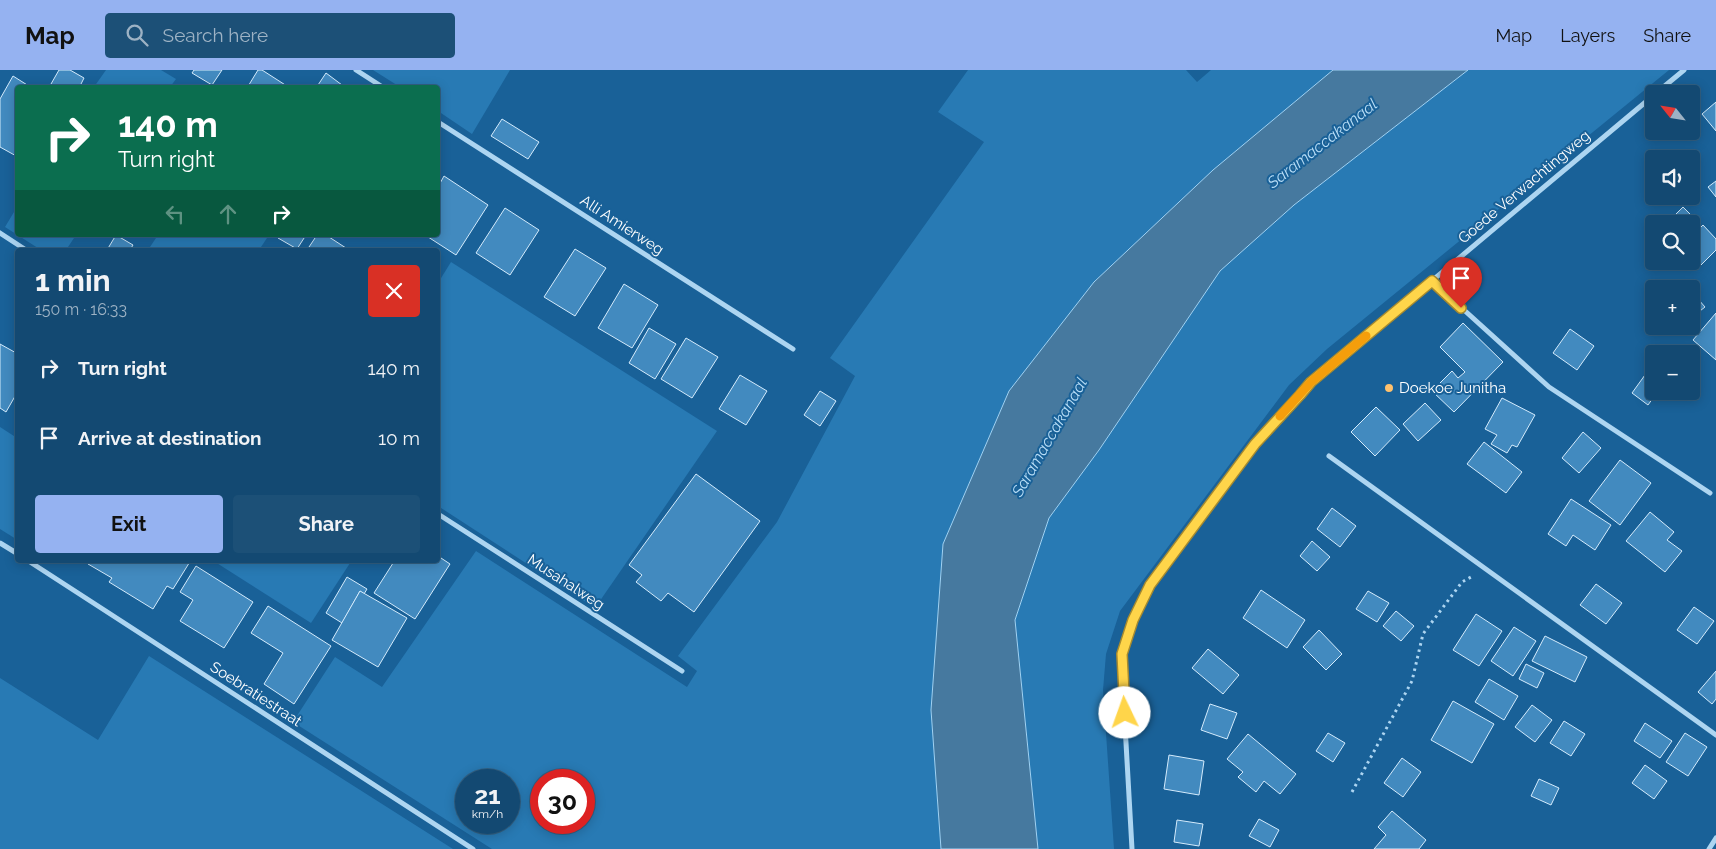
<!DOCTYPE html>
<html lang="en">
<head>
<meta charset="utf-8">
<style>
  :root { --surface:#134972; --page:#1c5077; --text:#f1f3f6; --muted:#9db2c4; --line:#326184; --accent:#95b2f1 }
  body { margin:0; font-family:Raleway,sans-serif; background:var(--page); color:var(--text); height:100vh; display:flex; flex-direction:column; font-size:19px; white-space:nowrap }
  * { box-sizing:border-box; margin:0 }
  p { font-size:16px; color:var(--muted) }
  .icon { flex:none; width:28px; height:28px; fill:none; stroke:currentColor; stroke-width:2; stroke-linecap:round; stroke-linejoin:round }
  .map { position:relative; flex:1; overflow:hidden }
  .drawer { position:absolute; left:15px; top:178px; width:425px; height:315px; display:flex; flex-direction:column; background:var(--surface); border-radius:5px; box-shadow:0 2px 12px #0003,0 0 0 1px var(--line) }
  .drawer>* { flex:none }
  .banner { position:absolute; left:15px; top:15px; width:425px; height:152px; border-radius:5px; box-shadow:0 2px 12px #0003,0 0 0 1px var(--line); background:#0b6e4f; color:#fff; overflow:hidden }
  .needle { width:32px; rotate:300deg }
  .buttons { position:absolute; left:1645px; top:15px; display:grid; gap:10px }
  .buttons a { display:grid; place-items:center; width:55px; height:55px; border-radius:5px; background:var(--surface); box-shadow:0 2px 12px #0003,0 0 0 1px var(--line); font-size:25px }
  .speed { position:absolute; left:455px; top:699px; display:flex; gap:10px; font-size:25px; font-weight:700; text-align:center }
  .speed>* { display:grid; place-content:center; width:65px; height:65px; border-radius:50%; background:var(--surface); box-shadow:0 2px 12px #0003,0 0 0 1px var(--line); line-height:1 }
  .speed small { font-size:12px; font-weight:400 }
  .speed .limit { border:8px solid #d22; background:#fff; color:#111 }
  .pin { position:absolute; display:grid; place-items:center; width:42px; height:42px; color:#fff; margin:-51px -21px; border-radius:50% 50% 50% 0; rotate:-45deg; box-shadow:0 0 5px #0007 }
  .pin .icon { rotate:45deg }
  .me { position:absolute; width:55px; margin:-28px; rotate:357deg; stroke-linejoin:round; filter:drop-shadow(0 0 4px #0008) }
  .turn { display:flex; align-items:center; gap:18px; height:105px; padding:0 20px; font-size:22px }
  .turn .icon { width:65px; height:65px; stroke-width:2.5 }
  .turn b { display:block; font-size:35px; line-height:42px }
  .lanes { display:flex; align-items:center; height:48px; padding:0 20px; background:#0003; justify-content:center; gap:25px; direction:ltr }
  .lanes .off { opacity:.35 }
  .round { display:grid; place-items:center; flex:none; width:52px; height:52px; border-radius:5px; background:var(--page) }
  .summary { display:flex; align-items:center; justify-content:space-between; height:85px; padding:0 20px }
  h1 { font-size:30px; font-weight:700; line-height:38px }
  .cta { display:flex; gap:10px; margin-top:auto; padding:10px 20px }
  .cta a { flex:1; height:58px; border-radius:5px; background:var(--accent); color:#111; font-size:20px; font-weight:700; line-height:58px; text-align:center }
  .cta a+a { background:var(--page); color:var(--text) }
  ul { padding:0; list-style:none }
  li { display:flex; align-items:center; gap:15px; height:70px; padding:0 20px }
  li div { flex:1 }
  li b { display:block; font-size:19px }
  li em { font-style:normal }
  header { display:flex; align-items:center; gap:30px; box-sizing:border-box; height:70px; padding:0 25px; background:var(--accent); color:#111 }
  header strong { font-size:24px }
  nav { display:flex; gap:28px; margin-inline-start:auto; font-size:18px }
  .search { width:350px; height:45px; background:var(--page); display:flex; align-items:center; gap:12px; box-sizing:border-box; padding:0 18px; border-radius:5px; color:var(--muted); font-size:19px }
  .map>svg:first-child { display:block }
  .green { fill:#287ab4; fill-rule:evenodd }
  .water { fill:#46799f; stroke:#a0d2f3 }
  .building { fill:#428abf; stroke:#d4ebfc }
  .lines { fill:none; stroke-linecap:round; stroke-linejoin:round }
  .path { stroke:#add5f1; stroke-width:3; stroke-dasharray:2.5 4; stroke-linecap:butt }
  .minor { stroke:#add5f1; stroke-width:5 }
  .route-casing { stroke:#a68a30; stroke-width:12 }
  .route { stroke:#ffd54a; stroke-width:9 }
  .slow { stroke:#f59e0b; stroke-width:9 }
  .poi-dot { fill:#ffc16d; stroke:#196198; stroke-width:2 }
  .labels { text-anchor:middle; stroke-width:4; stroke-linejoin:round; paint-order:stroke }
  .street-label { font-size:15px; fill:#fff; stroke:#196198 }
  .poi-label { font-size:15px; fill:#fff; stroke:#196198; text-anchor:start }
  .water-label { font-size:16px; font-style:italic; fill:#b9def7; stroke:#196198 }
</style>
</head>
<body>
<header>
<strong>Map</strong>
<div class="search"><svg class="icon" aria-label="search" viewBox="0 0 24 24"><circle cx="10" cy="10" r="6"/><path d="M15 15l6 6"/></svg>Search here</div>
<nav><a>Map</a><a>Layers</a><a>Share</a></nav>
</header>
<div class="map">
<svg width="1716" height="779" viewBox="0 0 1716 779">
  <rect width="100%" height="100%" fill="#196198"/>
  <g class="green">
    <polygon points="106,0 161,0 176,9 170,17 94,17"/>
    <polygon points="373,0 510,0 472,64 438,41 438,18 400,17"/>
    <path d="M968,0H1186L1197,12L1211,0H1333L1213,100L1094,212L1009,321L943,474L931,640L941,779H492L293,652L335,587L382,617L476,481L687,617L697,601L678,586L777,452L855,306L830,288L984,72L938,42ZM466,710H509V752H466ZM541,710H584V752H541Z"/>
    <polygon points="1468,0 1669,0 1327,279 1289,315 1120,541 1106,584 1103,620 1114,779 1038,779 1015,550 1049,448 1099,380 1220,201 1294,135"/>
    <polygon points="17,137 18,165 76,165 66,180 41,180 5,157"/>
    <polygon points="158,165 269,165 259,180 148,180"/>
    <polygon points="451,192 717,361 595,538 438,436 438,213"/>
    <polygon points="0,357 17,368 16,469 0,459"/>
    <polygon points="212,490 352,490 311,553"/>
    <polygon points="149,586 453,779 0,779 0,608 98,670"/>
  </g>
  <polygon class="water" points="1333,0 1468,0 1294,135 1220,201 1099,380 1049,448 1015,550 1038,779 941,779 931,640 943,474 1009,321 1094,212 1213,100"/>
  <g class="building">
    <polygon points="59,0 70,0 84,8 79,18 57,18 51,14"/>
    <polygon points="194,0 222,0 212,15 192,3"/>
    <polygon points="258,0 262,0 290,18 247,18"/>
    <polygon points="326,3 346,18 316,18"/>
    <polygon points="13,6 32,18 18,18 18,87 0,77 0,29"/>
    <polygon points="1716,32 1716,61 1702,44"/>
    <polygon points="502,49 539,72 528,89 491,66"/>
    <polygon points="444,106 488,135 456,185 425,165 438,165 438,117"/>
    <polygon points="1716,111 1716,127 1708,117"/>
    <polygon points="1683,137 1698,152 1691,159 1691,154 1666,154"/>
    <polygon points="505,138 539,160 510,205 476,183"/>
    <polygon points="1703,155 1716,169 1716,180 1701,195 1691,184 1691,167"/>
    <polygon points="116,165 133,175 130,180 107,180"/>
    <polygon points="280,165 306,165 297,179 278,168"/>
    <polygon points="317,165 326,165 349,180 307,180"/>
    <polygon points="575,179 606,198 575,246 544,227"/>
    <polygon points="1684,212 1690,219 1676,219"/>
    <polygon points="624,214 658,235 632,278 598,258"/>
    <polygon points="1691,221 1705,237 1691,248"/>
    <polygon points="1716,243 1716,290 1693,270"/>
    <polygon points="1463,253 1503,292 1454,342 1432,321 1452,301 1458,308 1465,302 1440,277"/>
    <polygon points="649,258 676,274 655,309 629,293"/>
    <polygon points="1570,259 1594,276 1577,300 1553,283"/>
    <polygon points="686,268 718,287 692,328 661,309"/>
    <polygon points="0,274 18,284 18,321 6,342 0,338"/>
    <polygon points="1650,298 1654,301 1654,321 1658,321 1648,335 1632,323"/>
    <polygon points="740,305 767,321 746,355 719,339"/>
    <polygon points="820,321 836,331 820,356 804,345"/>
    <polygon points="1502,328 1535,345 1517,377 1512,375 1507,383 1491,374 1497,365 1485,359"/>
    <polygon points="1425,333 1441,350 1418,371 1403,354"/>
    <polygon points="1376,337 1400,360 1375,386 1351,362"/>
    <polygon points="1583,362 1601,378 1579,403 1562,388"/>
    <polygon points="1484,372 1522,402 1506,423 1467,394"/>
    <polygon points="1620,390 1651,413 1620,455 1589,431"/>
    <polygon points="696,404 760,451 694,542 668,523 661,531 636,512 642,505 629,495"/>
    <polygon points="1571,429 1611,455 1595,480 1573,465 1566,476 1548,464"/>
    <polygon points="1332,438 1356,456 1340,477 1317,459"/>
    <polygon points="1650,442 1674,462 1667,470 1682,481 1665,502 1626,471"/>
    <polygon points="1312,471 1330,487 1317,501 1300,486"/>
    <polygon points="438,486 450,494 415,549 374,523 395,490 438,490"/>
    <polygon points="91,490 191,490 173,519 167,516 153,539 109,512 112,508 88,494"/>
    <polygon points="196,496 253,532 224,578 180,551 193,530 180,522"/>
    <polygon points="347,507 367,519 364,524 360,521 342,553 326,543"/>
    <polygon points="1596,514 1622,533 1606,554 1580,535"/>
    <polygon points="1261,520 1305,550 1287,578 1243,548"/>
    <polygon points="360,521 407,548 378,597 332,570"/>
    <polygon points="1368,521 1389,533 1377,552 1356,539"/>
    <polygon points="268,536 331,576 294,634 264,614 283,583 251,563"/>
    <polygon points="1694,537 1714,551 1697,574 1677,560"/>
    <polygon points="1396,541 1414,556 1401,571 1383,556"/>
    <polygon points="1476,544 1502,561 1479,596 1453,580"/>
    <polygon points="1514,557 1536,571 1513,606 1491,591"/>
    <polygon points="1319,560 1342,584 1326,600 1303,577"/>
    <polygon points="1545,566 1587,587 1575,612 1532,591"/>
    <polygon points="1208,579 1239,605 1223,624 1192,598"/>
    <polygon points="1526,594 1544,603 1537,618 1519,609"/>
    <polygon points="1716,601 1716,629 1712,634 1698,622"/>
    <polygon points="1489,609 1518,626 1504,650 1475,632"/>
    <polygon points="1453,631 1494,654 1472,693 1431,670"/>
    <polygon points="1210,634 1237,643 1227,669 1201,660"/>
    <polygon points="1532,635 1552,650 1535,672 1515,657"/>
    <polygon points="1564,651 1585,664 1571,686 1550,673"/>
    <polygon points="1645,653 1672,671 1660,688 1634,671"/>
    <polygon points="1328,663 1345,673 1333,692 1316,681"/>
    <polygon points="1685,663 1707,677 1688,706 1666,692"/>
    <polygon points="1248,664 1296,704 1280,724 1264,711 1256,722 1238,707 1243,702 1227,689"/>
    <polygon points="1169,685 1204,691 1199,725 1164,719"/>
    <polygon points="1402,688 1421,702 1403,727 1384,713"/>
    <polygon points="1645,695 1667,711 1654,729 1632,713"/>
    <polygon points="1539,709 1559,718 1551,735 1531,726"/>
    <polygon points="1392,741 1426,770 1419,779 1374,779 1386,765 1378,757"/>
    <polygon points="1259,749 1279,760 1270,777 1249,766"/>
    <polygon points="1177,750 1203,754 1199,776 1174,772"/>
  </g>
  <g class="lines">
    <polyline class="path" points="1352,722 1412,611 1423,564 1462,512 1471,507"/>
    <g class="minor">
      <polyline points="356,0 384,18"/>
      <polyline points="1655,24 1684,0"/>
      <polyline points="438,52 793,279"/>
      <polyline points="0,163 26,180"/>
      <polyline points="1432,211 1549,317 1710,423"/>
      <polyline points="1329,386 1716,665"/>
      <polyline points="438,444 682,601"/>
      <polyline points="0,473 18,484"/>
      <polyline points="27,490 473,779"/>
      <polyline points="1132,779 1121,584 1133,550 1150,515 1255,374 1311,312 1654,25"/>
      <polyline points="1709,779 1716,768"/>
    </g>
  </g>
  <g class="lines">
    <defs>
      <polyline id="route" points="1125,643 1122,584 1133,550 1150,515 1255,374 1300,325 1311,312 1432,211 1461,238"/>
    </defs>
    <use href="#route" class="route-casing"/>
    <use href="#route" class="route"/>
    <polyline class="slow" points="1280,346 1311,312 1366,266"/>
  </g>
  <circle class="poi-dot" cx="1389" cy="318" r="5"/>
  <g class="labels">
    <g class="street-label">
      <text transform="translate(1524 117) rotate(-40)" y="5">Goede Verwachtingweg</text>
      <text transform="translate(622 155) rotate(33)" y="5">Alli Amierweg</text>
      <text transform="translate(566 512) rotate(33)" y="5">Musahalweg</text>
      <text transform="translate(256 624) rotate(33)" y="5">Soebratiestraat</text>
    </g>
    <g class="poi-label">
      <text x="1399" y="323">Doekoe Junitha</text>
    </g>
    <g class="water-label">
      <text transform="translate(1322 73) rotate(-38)" y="6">Saramaccakanaal</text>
      <text transform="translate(1049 367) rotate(-60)" y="6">Saramaccakanaal</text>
    </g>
  </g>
</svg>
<div class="buttons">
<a><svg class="needle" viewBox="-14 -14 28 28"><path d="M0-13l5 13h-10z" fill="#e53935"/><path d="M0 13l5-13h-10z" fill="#9db2c4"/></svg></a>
<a><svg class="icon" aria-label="sound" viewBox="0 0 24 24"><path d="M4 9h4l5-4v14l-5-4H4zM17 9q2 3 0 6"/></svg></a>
<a><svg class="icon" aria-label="search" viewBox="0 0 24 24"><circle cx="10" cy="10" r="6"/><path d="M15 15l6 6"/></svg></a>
<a>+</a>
<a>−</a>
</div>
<div class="speed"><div>21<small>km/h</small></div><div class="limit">30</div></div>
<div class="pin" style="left:1461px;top:238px;background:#d93025"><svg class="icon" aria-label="arrive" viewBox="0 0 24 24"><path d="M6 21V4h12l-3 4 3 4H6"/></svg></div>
<svg class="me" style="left:1125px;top:643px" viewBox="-20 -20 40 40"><circle r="19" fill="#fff"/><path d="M0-13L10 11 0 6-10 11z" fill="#ffd54a"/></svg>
<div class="banner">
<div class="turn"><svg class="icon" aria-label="right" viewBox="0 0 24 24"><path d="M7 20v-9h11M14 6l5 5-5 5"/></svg><div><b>140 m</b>Turn right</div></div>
<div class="lanes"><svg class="icon off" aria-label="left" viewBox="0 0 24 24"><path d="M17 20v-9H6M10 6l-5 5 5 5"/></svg><svg class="icon off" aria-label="ahead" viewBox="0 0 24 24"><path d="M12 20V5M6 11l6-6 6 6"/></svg><svg class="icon" aria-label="right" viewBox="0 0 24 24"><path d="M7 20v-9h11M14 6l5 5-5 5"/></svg></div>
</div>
<section class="drawer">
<div class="summary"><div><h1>1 min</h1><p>150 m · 16:33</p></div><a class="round" style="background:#d93025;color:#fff"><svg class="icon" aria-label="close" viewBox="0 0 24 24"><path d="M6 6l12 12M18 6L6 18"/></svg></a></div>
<ul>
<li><svg class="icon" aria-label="right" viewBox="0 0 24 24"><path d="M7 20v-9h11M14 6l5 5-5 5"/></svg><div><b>Turn right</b></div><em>140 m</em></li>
<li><svg class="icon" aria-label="arrive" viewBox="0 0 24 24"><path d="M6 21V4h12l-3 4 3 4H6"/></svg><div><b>Arrive at destination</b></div><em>10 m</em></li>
</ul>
<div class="cta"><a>Exit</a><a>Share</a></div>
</section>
</div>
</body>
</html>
